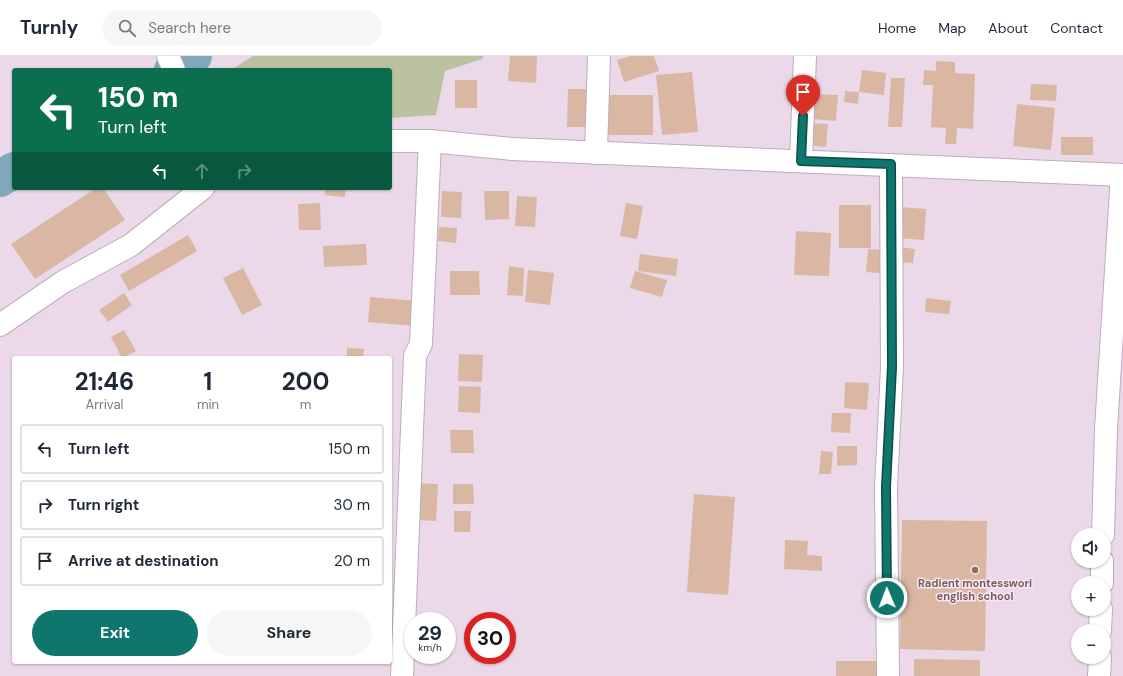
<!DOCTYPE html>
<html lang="en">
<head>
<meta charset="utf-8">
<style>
  :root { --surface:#fff; --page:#f6f6f7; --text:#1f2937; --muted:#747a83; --line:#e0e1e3; --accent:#0f766e }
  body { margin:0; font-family:"DM Sans",sans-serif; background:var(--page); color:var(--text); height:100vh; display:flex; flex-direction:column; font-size:15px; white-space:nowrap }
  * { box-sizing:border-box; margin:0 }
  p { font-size:13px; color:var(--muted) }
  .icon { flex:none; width:22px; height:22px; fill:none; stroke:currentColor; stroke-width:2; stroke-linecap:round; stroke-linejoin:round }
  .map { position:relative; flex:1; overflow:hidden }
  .panel { position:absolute; left:12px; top:300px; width:380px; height:308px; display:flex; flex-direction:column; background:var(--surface); border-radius:4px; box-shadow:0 1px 3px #0004 }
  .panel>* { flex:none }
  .guide { position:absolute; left:12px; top:12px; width:380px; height:122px; border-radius:4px; box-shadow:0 1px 3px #0004; background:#0b6e4f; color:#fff; overflow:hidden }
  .controls { position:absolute; left:1071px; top:472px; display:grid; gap:8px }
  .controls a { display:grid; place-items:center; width:40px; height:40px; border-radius:50%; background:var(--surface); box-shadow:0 1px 3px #0004; font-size:20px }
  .speed { position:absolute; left:404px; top:556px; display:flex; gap:8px; font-size:20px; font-weight:700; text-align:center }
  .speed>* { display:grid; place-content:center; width:52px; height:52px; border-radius:50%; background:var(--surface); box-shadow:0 1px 3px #0004; line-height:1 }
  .speed small { font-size:10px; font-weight:400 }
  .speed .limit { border:6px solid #d22; background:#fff; color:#111 }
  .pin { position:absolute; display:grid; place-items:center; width:34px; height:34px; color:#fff; margin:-41px -17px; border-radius:50% 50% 50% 0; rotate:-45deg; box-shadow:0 0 4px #0007 }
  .pin .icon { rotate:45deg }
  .me { position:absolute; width:44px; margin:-22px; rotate:359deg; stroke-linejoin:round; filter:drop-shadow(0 0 3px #0008) }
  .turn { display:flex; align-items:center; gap:14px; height:84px; padding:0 20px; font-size:18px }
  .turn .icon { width:52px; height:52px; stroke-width:2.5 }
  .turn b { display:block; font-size:28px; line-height:34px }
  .lanes { display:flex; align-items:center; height:38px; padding:0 20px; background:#0003; justify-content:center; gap:20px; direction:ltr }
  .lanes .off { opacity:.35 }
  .eta { display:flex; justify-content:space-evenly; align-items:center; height:68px; text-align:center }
  .eta b { font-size:24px; font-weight:700; line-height:28px }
  .cta { display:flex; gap:8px; margin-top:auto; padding:8px 20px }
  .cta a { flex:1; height:46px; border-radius:24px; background:var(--accent); color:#fff; font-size:16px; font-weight:700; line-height:46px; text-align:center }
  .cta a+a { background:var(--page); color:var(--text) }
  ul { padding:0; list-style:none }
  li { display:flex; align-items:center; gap:12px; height:50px; margin:0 8px 6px; padding:0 12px; border:2px solid var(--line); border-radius:4px }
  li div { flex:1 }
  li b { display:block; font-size:15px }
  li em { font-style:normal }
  header { display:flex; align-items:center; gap:24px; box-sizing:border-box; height:56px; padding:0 20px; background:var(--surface); border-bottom:1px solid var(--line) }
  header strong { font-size:19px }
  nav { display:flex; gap:22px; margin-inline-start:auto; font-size:14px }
  .search { width:280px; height:36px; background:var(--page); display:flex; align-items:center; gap:10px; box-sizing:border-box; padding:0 14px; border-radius:22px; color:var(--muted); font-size:15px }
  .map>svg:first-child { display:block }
  .green { fill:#bac2a1 }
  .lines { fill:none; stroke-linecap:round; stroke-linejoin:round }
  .river { stroke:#82a9b9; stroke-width:36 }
  .building { fill:#d9b7a3 }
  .minor-casing { stroke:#bdacbc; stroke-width:24 }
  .minor { stroke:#fff; stroke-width:22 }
  .route-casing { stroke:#0a4d48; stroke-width:10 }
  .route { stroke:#0f766e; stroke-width:7 }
  .education-dot { fill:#8d6e63; stroke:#f8e6f7; stroke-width:1.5 }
  .labels { text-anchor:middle; stroke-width:3; stroke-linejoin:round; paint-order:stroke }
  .education-label { font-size:11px; font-weight:bold; fill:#785e54; stroke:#f8e6f7 }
</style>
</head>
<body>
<header>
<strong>Turnly</strong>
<div class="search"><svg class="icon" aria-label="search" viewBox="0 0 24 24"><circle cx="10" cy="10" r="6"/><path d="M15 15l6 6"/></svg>Search here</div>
<nav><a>Home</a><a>Map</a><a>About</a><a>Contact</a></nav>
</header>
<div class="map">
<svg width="1123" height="620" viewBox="0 0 1123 620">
  <rect width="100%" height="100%" fill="#ebd9ea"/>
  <polygon class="green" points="253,0 484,0 482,3 445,15 436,59 390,62 390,14 231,14"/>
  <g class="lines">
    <g class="river">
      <polyline points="172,14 194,0"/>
      <polyline points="0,123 14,114"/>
    </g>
  </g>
  <g class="building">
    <polygon points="510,0 537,0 536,27 508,25"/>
    <polygon points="630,0 654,0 659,15 624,26 617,4"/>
    <polygon points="936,5 955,6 955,17 975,18 973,73 957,72 956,88 945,88 946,72 931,71 933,29 923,29 924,14 936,15"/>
    <polygon points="862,14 886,17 884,39 859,36"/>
    <polygon points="692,16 698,76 662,79 656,19"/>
    <polygon points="891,22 905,22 902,71 888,71"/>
    <rect x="455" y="24" width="22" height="28"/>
    <polygon points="1031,28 1057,29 1056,45 1030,44"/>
    <polygon points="568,33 593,33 593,71 567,71"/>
    <polygon points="845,35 859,36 858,48 844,46"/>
    <polygon points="814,38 838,39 836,65 812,63"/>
    <rect x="606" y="39" width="47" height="40"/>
    <polygon points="1017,48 1055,52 1051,94 1013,90"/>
    <polygon points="807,67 828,68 826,91 806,89"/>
    <rect x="1061" y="81" width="32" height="18"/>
    <polygon points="96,132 103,132 125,164 35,223 11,188"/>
    <polygon points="325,132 346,132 345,141 325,139"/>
    <polygon points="442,135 462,136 461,162 441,161"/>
    <polygon points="484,135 509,135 509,163 485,164"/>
    <polygon points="517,140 537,141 535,171 515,170"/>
    <polygon points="320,147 321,174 299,174 298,148"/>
    <polygon points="626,147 643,150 637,183 620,180"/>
    <rect x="839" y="149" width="32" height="43"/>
    <polygon points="899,151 926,153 924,184 896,182"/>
    <polygon points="439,171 457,172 456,187 438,185"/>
    <polygon points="796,175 831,177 829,220 794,219"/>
    <polygon points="188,179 197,195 129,235 120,219"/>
    <polygon points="366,188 367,209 324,211 323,190"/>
    <polygon points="899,191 915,193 913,207 898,206"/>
    <polygon points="868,193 883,194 880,217 866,216"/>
    <polygon points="640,198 678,203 676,220 638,215"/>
    <polygon points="509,210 524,212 523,240 507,239"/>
    <polygon points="243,212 262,249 242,259 223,222"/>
    <polygon points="528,214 554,217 550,249 525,246"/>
    <polygon points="450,215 479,215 480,239 450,239"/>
    <polygon points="635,215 667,224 662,241 630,232"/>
    <polygon points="124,237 132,249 108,266 99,254"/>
    <polygon points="370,241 418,245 415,270 368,266"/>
    <polygon points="926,242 951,245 949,258 925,256"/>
    <polygon points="124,274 136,295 122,302 111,281"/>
    <polygon points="347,292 364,293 363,302 347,302"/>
    <polygon points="459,298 483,299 482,326 458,325"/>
    <polygon points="845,326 869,327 867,354 844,352"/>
    <polygon points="459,330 481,331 480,357 458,356"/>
    <polygon points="832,357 851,357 850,377 831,376"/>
    <polygon points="450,374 473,374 474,397 451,397"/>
    <polygon points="837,390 857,390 857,409 837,410"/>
    <polygon points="821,395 833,396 831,418 819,418"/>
    <polygon points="418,427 438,428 436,465 417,464"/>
    <polygon points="453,428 473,428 474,448 453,448"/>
    <polygon points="694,438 735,441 728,539 687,536"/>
    <polygon points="454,455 471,455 470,476 454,476"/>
    <polygon points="902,464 987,465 985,595 900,593"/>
    <polygon points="785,484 808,485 807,499 822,500 822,515 784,513"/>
    <polygon points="914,603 980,604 980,620 914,620"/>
    <polygon points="836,605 880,605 879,620 836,620"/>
  </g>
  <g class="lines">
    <defs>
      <g id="minor">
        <polyline points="168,0 174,14"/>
        <polyline points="390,85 430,85 512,93 1123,119"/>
        <polyline points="596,97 599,0"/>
        <polyline points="801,105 805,0"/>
        <polyline points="0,269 63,226 131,189 203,132"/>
        <polyline points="1103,479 1106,373 1122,119"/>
        <polyline points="1102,527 1102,505"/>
        <polyline points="1100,575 1101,553"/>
        <polyline points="402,620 415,300 421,288 430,85"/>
        <polyline points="888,620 886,431 892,311 891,109"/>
        <polyline points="1099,620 1100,601"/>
      </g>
    </defs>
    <use href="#minor" class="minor-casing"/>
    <use href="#minor" class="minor"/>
  </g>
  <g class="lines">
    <defs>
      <polyline id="route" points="803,60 801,105 891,108 892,311 886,431 887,542"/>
    </defs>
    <use href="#route" class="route-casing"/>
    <use href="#route" class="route"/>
  </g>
  <circle class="education-dot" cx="975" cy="514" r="4"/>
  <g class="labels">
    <g class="education-label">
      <text x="975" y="531">Radient montesswori<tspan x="975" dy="13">english school</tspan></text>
    </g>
  </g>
</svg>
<div class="controls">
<a><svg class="icon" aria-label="sound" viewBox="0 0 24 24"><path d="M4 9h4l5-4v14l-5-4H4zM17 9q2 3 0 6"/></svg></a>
<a>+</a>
<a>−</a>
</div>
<div class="speed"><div>29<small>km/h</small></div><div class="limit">30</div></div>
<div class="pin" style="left:803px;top:60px;background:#d93025"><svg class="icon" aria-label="arrive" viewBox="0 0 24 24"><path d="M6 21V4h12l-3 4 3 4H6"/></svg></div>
<svg class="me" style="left:887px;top:542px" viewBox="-20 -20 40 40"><circle r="17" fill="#0f766e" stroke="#fff" stroke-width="3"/><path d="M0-11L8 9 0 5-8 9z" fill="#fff"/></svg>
<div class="guide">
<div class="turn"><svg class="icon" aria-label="left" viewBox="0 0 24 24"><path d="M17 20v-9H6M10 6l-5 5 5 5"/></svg><div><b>150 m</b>Turn left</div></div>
<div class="lanes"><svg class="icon" aria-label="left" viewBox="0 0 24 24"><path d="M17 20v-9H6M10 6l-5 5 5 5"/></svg><svg class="icon off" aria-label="ahead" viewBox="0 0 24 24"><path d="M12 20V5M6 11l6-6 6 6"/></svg><svg class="icon off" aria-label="right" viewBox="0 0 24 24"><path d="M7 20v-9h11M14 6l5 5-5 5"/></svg></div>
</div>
<section class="panel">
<div class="eta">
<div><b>21:46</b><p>Arrival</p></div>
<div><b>1</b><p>min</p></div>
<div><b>200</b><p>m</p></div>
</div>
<ul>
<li><svg class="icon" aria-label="left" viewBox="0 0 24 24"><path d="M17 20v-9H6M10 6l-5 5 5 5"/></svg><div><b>Turn left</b></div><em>150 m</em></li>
<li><svg class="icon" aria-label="right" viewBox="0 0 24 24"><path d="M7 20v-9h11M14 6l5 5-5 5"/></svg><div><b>Turn right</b></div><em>30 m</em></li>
<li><svg class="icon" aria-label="arrive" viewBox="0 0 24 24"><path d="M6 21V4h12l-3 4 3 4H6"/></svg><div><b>Arrive at destination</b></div><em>20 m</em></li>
</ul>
<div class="cta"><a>Exit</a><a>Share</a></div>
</section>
</div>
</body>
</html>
